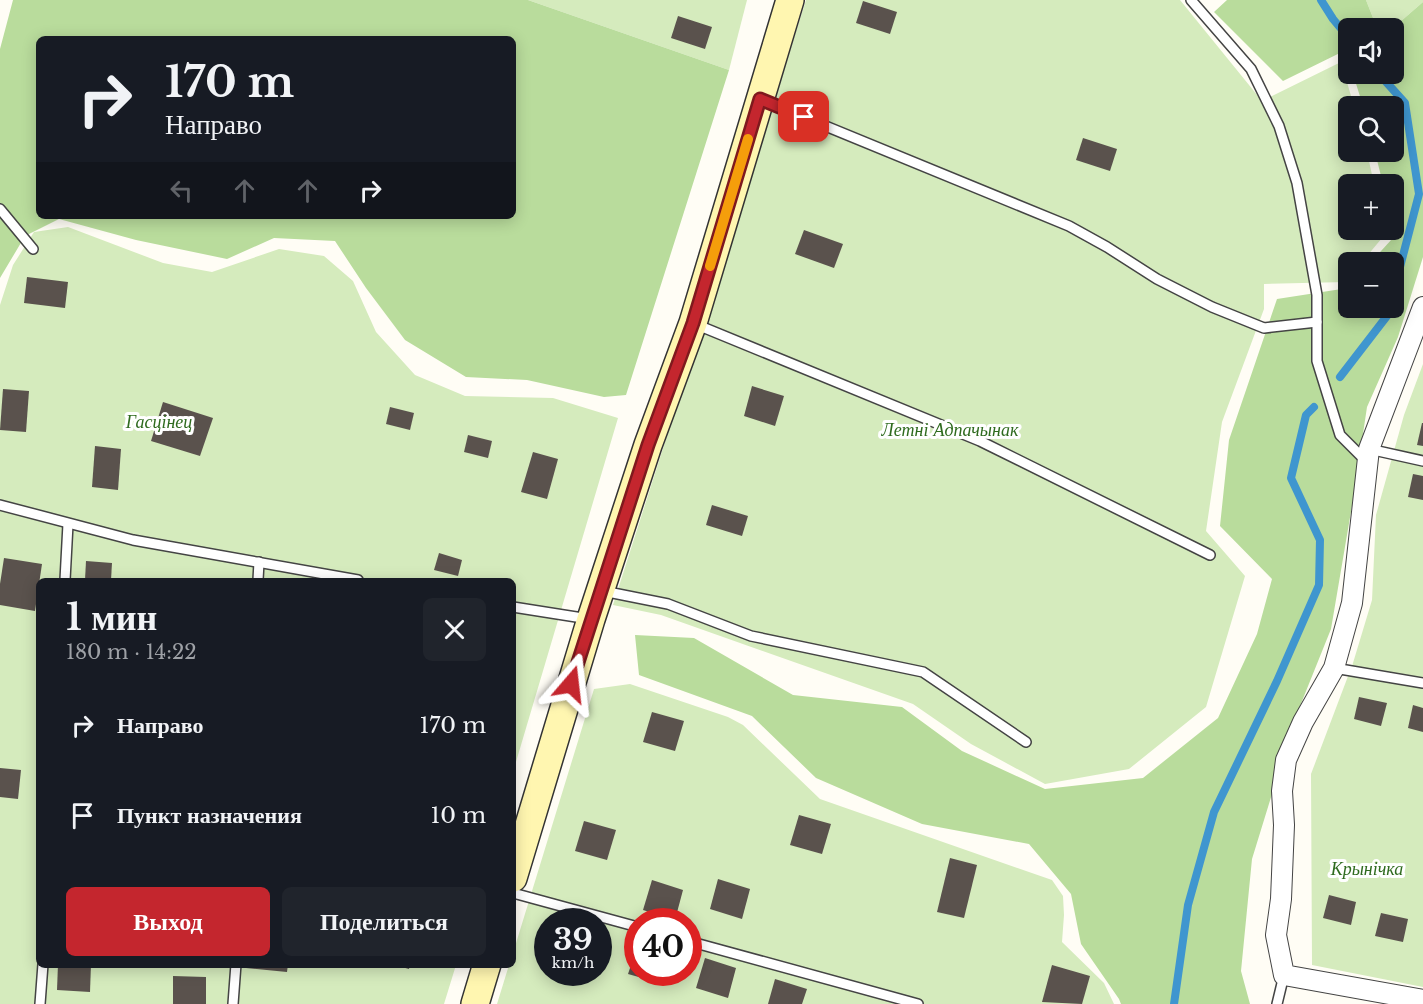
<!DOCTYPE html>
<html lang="ru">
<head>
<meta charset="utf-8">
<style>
  :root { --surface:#171b24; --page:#20242c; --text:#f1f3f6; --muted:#9ea1a6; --accent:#c4262e }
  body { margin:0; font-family:"Libre Baskerville",serif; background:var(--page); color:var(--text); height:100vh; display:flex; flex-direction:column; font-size:22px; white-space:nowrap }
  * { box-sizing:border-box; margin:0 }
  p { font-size:20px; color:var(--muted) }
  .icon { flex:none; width:33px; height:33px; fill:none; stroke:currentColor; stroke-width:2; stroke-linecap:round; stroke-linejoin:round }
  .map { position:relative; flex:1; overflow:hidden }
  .side { position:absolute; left:36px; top:578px; width:480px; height:390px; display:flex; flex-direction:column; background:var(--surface); border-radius:9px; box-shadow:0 3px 15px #0003 }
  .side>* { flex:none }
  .top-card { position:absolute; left:36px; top:36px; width:480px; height:183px; border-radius:9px; box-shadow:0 3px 15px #0003; background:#171b24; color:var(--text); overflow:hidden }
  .tools { position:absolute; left:1338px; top:18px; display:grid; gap:12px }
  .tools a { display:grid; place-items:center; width:66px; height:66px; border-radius:9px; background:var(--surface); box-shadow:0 3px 15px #0003; font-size:30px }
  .speed { position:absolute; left:534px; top:908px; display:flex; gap:12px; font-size:30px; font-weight:700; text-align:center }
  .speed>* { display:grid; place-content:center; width:78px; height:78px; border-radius:50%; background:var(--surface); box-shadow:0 3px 15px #0003; line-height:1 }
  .speed small { font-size:15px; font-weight:400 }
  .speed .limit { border:9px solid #d22; background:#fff; color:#111 }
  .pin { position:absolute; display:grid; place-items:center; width:51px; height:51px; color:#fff; margin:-26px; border-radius:12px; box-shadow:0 3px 9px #0006 }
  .me { position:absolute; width:66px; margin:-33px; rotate:17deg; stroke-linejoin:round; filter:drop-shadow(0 0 4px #0008) }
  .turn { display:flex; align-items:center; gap:21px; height:126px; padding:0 30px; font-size:27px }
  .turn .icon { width:78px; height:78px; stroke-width:2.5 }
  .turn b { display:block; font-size:42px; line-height:51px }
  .lanes { display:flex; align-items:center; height:57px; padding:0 30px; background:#0003; justify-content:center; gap:30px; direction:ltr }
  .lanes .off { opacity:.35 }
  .round { display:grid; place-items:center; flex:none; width:63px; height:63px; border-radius:9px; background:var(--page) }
  .overview { display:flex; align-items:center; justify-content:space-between; height:102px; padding:0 30px }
  h1 { font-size:36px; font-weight:700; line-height:45px }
  .action { display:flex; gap:12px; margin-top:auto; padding:12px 30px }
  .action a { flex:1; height:69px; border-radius:9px; background:var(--accent); color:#fff; font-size:24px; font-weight:700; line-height:69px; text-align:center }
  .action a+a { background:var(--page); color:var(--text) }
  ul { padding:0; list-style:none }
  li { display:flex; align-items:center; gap:18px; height:90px; padding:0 30px }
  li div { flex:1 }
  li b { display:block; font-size:22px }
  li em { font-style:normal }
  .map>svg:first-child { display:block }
  .green { fill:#d5ebbd; fill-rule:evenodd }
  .forest { fill:#b9dc9c; fill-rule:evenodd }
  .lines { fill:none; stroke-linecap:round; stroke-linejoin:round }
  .stream { stroke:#3f96cf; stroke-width:8 }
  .building { fill:#5a524d }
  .lane-casing { stroke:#444; stroke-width:12 }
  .street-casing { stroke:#444; stroke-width:22 }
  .secondary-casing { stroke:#333; stroke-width:30 }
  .lane { stroke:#fff; stroke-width:9 }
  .street { stroke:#fff; stroke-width:20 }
  .secondary { stroke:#fff6b0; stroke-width:27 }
  .route-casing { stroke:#7f191e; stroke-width:15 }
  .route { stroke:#c4262e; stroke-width:10 }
  .slow { stroke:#f59e0b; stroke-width:10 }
  .labels { text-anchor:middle; stroke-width:6; stroke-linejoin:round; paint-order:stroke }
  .park-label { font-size:18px; font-style:italic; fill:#2f6b1f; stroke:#fff }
</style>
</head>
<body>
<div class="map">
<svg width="1423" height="1004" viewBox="0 0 1423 1004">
  <rect width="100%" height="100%" fill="#fffdf5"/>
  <g class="green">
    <polygon points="528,0 747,0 729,70"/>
    <polygon points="806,0 1180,0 1262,101 1341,62 1354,106 1348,106 1348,152 1367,152 1374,184 1348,184 1348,230 1381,230 1382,238 1362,262 1348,262 1348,278 1346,282 1264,284 1264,309 1222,422 1206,531 1245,576 1206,707 1129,769 1045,784 971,744 913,704 661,615 613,605"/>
    <polygon points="1366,0 1423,0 1423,2 1393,28 1377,28"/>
    <polygon points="68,227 163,263 212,272 279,249 324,256 353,281 376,332 415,375 465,396 553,398 618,418 513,772 513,580 39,580 39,964 456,965 444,1004 0,1004 0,305 13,265 34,232"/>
    <polygon points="1423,364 1423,987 1312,965 1311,774 1353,663 1372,600 1376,515 1404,415"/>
    <path d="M630,684L728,717L743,725L820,799L1052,880L1063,896L1064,915L1062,942L1104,983L1114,1004H497L509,965L513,964V953L594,689ZM548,921H598V972H548ZM638,921H688V972H638Z"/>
  </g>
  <g class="forest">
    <path d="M13,0H528L729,70L626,395L604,397L527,380L466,377L405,340L366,288L335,241L274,238L227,259L136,240L59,219L25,236L0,278V49ZM39,39H513V216H39Z"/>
    <polygon points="1227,0 1366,0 1377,28 1348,28 1348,56 1346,50 1283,81 1214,12"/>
    <polygon points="1423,2 1423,257 1398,337 1367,407 1354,494 1331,629 1296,716 1252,859 1241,971 1250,1004 1121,1004 1119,999 1081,944 1071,894 1029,844 922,824 816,778 752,716 639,675 635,635 694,638 793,695 902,707 962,751 1045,789 1143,778 1218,718 1257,634 1272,579 1220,526 1229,440 1277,299 1348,288 1348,308 1394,308 1394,262 1371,262 1392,239 1390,230 1394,230 1394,184 1383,184 1375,152 1394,152 1394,106 1363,106 1353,74 1394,74 1393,28"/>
  </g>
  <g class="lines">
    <g class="stream">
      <polyline points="1321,0 1333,19 1348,37"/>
      <polyline points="1379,74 1405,103 1419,194 1394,290"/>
      <polyline points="1340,377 1387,316 1389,308"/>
      <polyline points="1174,1004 1188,905 1214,812 1277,681 1319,585 1320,540 1291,478 1306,415 1314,407"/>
    </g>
  </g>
  <g class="building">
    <polygon points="863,1 897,12 890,34 856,23"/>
    <polygon points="678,16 712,27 705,49 671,38"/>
    <polygon points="1083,138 1117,149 1110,171 1076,160"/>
    <polygon points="804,230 843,244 834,268 795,254"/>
    <polygon points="27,277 68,282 65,308 24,303"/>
    <polygon points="752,386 784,396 775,426 744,416"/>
    <polygon points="3,389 29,391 26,432 0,430"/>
    <polygon points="163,402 213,418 200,456 151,441"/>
    <polygon points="390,407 414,413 410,430 386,424"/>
    <polygon points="1422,423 1423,423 1423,446 1417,445"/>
    <polygon points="468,435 492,441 488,458 464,452"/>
    <polygon points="95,446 121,449 118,490 92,487"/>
    <polygon points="533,452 558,459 547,499 521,492"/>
    <polygon points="1413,474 1423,476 1423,500 1408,497"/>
    <polygon points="712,505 748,516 742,536 706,525"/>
    <polygon points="439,553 462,560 458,576 434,570"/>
    <polygon points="4,558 42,564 35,611 0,605 0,584"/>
    <polygon points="86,561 112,563 111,580 85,580"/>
    <polygon points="1359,697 1387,703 1381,726 1354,719"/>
    <polygon points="1413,705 1423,708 1423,732 1408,728"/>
    <polygon points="652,712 684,721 675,751 643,742"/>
    <polygon points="0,768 21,770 18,799 0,797"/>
    <polygon points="799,815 831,824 822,854 790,845"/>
    <polygon points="584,821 616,830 607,860 575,851"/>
    <polygon points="950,858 977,865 964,918 937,912"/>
    <polygon points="718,879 750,889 742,919 710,909"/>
    <polygon points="652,880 683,890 675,920 643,910"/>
    <polygon points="1329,895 1356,902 1351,925 1323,918"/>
    <polygon points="1381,913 1408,919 1403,942 1375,936"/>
    <polygon points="638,944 638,972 663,972 660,983 628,974"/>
    <polygon points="705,958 736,968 728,998 696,988"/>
    <polygon points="58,964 91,964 90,992 57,990"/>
    <polygon points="246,964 288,964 287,972 246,968"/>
    <polygon points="391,964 410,964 409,969"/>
    <polygon points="1052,965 1090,976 1082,1004 1042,1002"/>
    <polygon points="173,976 206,977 206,1004 173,1004"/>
    <polygon points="775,979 807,989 802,1004 768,1004"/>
  </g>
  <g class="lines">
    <defs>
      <g id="lane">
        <polyline points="1191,0 1251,69 1279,126 1297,183 1317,295 1317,361 1340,435 1366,461"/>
        <polyline points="762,100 1069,226 1107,247 1157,279 1212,307 1264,328 1317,322"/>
        <polyline points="0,209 33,249"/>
        <polyline points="695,324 980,441 1210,555"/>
        <polyline points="1369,449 1423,461"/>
        <polyline points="0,505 133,540 358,580"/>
        <polyline points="65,580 68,524"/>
        <polyline points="258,580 259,562"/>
        <polyline points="603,591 668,604 751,636 923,672 1026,742"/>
        <polyline points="513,607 589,619"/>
        <polyline points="1334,668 1423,683"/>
        <polyline points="513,893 638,927"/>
        <polyline points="688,941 918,1004"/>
        <polyline points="40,1004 43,964"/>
        <polyline points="233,1004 236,964"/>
        <polyline points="1277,1004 1284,975"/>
      </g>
      <polyline id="street" points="1423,307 1369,449 1352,603 1334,668 1303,722 1286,760 1282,791 1284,825 1281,899 1276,935 1284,975 1423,1000"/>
      <g id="secondary">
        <polyline points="513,878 591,619 648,445 693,323 790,0"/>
        <polyline points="475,1004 487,964"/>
      </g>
    </defs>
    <use href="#lane" class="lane-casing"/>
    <use href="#street" class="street-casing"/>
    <use href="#secondary" class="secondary-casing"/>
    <use href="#lane" class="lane"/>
    <use href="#street" class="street"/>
    <use href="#secondary" class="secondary"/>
  </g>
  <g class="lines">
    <defs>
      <polyline id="route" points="571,684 648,445 693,323 760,99 804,117"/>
    </defs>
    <use href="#route" class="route-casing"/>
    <use href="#route" class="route"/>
    <polyline class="slow" points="710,266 748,139"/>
  </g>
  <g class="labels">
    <g class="park-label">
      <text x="159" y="428">Гасцінец</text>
      <text x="950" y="436">Летні Адпачынак</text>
      <text x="1367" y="875">Крынічка</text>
    </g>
  </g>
</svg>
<div class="tools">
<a><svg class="icon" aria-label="sound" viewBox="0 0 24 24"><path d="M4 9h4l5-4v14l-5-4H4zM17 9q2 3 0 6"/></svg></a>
<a><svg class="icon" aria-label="search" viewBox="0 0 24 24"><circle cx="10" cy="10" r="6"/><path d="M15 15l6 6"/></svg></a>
<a>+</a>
<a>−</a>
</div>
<div class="speed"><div>39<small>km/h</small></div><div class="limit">40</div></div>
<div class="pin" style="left:804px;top:117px;background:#d93025"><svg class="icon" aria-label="arrive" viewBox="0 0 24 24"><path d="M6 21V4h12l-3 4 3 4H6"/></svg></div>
<svg class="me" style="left:571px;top:684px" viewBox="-20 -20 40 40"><path d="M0-17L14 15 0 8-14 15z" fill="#c4262e" stroke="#fff" stroke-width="4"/></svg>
<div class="top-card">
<div class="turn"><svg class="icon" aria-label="right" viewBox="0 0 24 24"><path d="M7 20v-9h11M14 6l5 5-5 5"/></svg><div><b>170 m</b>Направо</div></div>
<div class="lanes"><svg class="icon off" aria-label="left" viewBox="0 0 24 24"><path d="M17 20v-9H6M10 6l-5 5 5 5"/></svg><svg class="icon off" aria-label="ahead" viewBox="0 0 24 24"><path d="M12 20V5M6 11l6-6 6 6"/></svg><svg class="icon off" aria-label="ahead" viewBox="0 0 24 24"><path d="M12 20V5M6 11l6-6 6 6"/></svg><svg class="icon" aria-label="right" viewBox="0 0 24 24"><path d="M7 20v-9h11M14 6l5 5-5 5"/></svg></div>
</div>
<section class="side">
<div class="overview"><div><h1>1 мин</h1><p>180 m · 14:22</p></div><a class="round"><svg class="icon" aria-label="close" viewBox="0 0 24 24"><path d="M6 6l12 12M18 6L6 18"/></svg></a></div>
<ul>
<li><svg class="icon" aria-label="right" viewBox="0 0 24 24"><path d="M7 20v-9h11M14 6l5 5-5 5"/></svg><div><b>Направо</b></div><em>170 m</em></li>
<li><svg class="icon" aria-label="arrive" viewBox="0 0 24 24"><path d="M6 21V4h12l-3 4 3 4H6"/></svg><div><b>Пункт назначения</b></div><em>10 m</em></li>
</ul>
<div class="action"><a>Выход</a><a>Поделиться</a></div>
</section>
</div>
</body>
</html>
